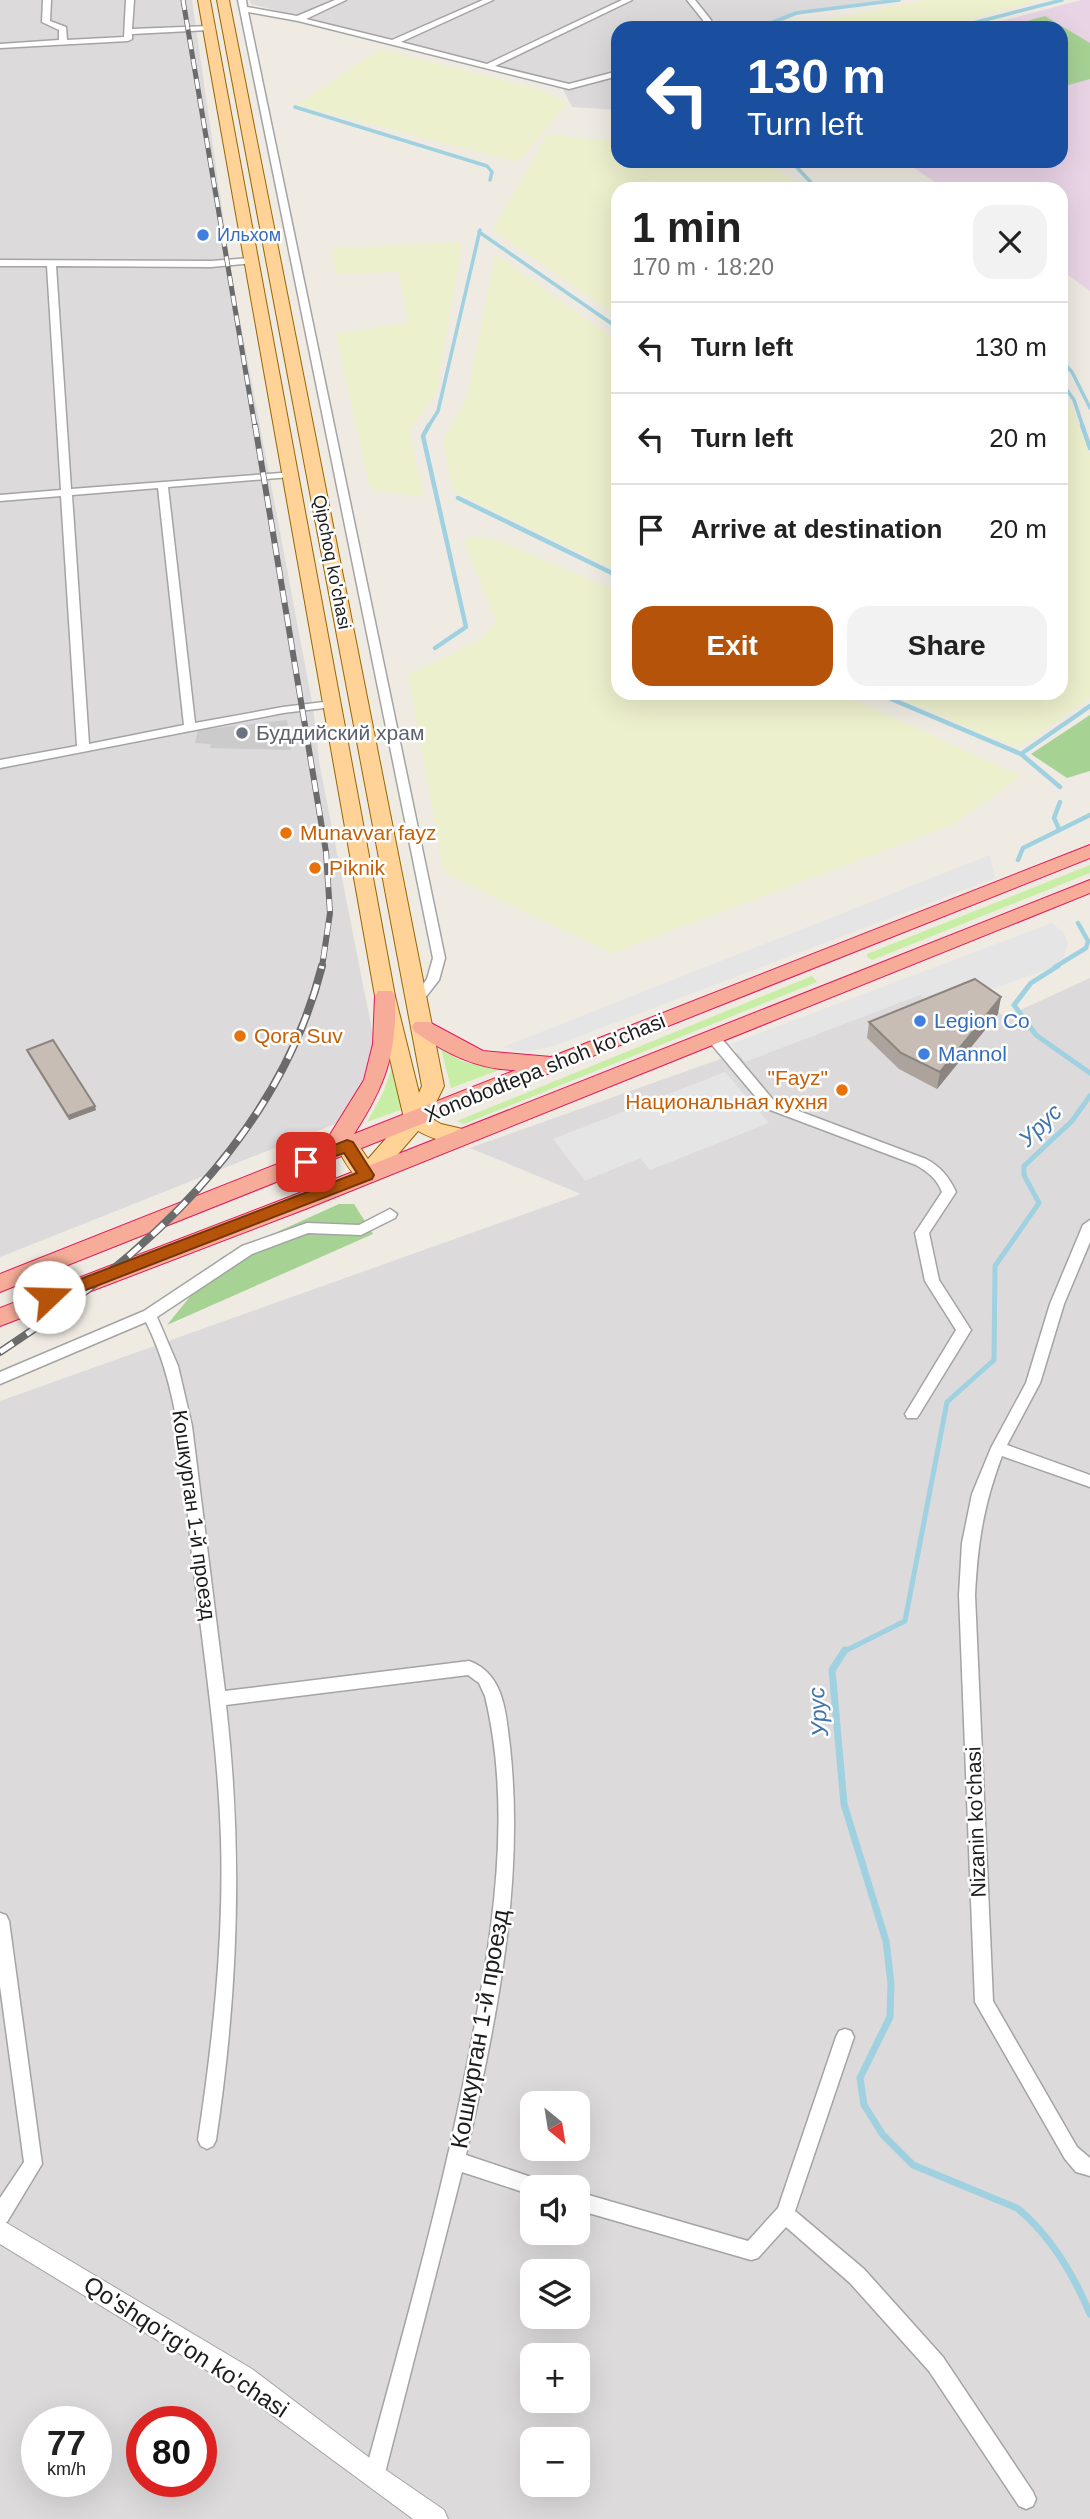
<!DOCTYPE html>
<html lang="en">
<head>
<meta charset="utf-8">
<style>
  :root { --surface:#fff; --page:#f2f2f2; --text:#222; --muted:#767676; --line:#e0e0e0; --accent:#b45309 }
  body { margin:0; font-family:Helvetica,sans-serif; background:var(--page); color:var(--text); height:100vh; display:flex; flex-direction:column; font-size:26px; white-space:nowrap }
  * { box-sizing:border-box; margin:0 }
  p { font-size:23px; color:var(--muted) }
  .icon { flex:none; width:38px; height:38px; fill:none; stroke:currentColor; stroke-width:2; stroke-linecap:round; stroke-linejoin:round }
  .map { position:relative; flex:1; overflow:hidden }
  .drawer { position:absolute; left:611px; top:182px; width:457px; height:518px; display:flex; flex-direction:column; background:var(--surface); border-radius:21px; box-shadow:0 7px 28px #0002 }
  .drawer>* { flex:none }
  .guide { position:absolute; left:611px; top:21px; width:457px; height:147px; border-radius:21px; box-shadow:0 7px 28px #0002; background:#1a4fa0; color:#fff; overflow:hidden }
  .needle { width:46px; rotate:150deg }
  .buttons { position:absolute; left:520px; top:2091px; display:grid; gap:14px }
  .buttons a { display:grid; place-items:center; width:70px; height:70px; border-radius:14px; background:var(--surface); box-shadow:0 7px 28px #0002; font-size:35px }
  .speed { position:absolute; left:21px; top:2406px; display:flex; gap:14px; font-size:35px; font-weight:700; text-align:center }
  .speed>* { display:grid; place-content:center; width:91px; height:91px; border-radius:50%; background:var(--surface); box-shadow:0 7px 28px #0002; line-height:1 }
  .speed small { font-size:18px; font-weight:400 }
  .speed .limit { border:10px solid #d22; background:#fff; color:#111 }
  .pin { position:absolute; display:grid; place-items:center; width:60px; height:60px; color:#fff; margin:-30px; border-radius:14px; box-shadow:0 4px 10px #0006 }
  .me { position:absolute; width:77px; margin:-38px; rotate:69deg; stroke-linejoin:round; filter:drop-shadow(0 0 5px #0008) }
  .turn { display:flex; align-items:center; gap:24px; height:147px; padding:0 21px; font-size:32px }
  .turn .icon { width:91px; height:91px; stroke-width:2.5 }
  .turn b { display:block; font-size:49px; line-height:60px }
  .round { display:grid; place-items:center; flex:none; width:74px; height:74px; border-radius:21px; background:var(--page) }
  .head { display:flex; align-items:center; justify-content:space-between; height:119px; padding:0 21px }
  h1 { font-size:42px; font-weight:700; line-height:52px }
  .button { display:flex; gap:14px; margin-top:auto; padding:14px 21px }
  .button a { flex:1; height:80px; border-radius:21px; background:var(--accent); color:#fff; font-size:28px; font-weight:700; line-height:80px; text-align:center }
  .button a+a { background:var(--page); color:var(--text) }
  ul { padding:0; list-style:none }
  li { display:flex; align-items:center; gap:21px; height:91px; padding:0 21px; border-top:2px solid var(--line) }
  li div { flex:1 }
  li b { display:block; font-size:26px }
  li em { font-style:normal }
  .map>svg:first-child { display:block }
  .residential { fill:#dcdada; fill-rule:evenodd }
  .industrial { fill:#e9d4e5 }
  .religious { fill:#cbcbcb }
  .farmland { fill:#edf0cc }
  .grass { fill:#c8eda4 }
  .forest { fill:#a6d294 }
  .parking { fill:#e5e5e5 }
  .lines { fill:none; stroke-linecap:round; stroke-linejoin:round }
  .stream-far3 { stroke:#9fd1e0; stroke-width:3.5 }
  .stream-far2 { stroke:#9fd1e0; stroke-width:4.5 }
  .stream-far1 { stroke:#9fd1e0; stroke-width:5 }
  .stream { stroke:#9fd1e0; stroke-width:7 }
  .minor-casing { stroke:#a4a4a4; stroke-width:3 }
  .tertiary-casing { stroke:#a4a4a4; stroke-width:2 }
  .primary-casing { stroke:#976600; stroke-width:2 }
  .trunk-casing { stroke:#e5175d; stroke-width:2 }
  .minor { fill:#fff; fill-rule:evenodd }
  .tertiary { fill:#fff; fill-rule:evenodd }
  .primary { fill:#ffd398; fill-rule:evenodd }
  .trunk { fill:#f6ac98; fill-rule:evenodd }
  .rail-far2-casing { stroke:#6b6b6b; stroke-width:5 }
  .rail-far1-casing { stroke:#6b6b6b; stroke-width:6 }
  .rail-casing { stroke:#6b6b6b; stroke-width:8 }
  .rail-far2 { stroke:#fff; stroke-width:3.5; stroke-dasharray:10; stroke-linecap:butt }
  .rail-far1 { stroke:#fff; stroke-width:4.5; stroke-dasharray:12; stroke-linecap:butt }
  .rail { stroke:#fff; stroke-width:5; stroke-dasharray:16; stroke-linecap:butt }
  .wall { fill:#aba39c }
  .shaded-wall { fill:#8b847f }
  .building { fill:#c7bdb5; stroke:#8b847f; stroke-width:2 }
  .route { fill:#b45309; stroke:#753606; stroke-width:2 }
  .shop-dot { fill:#3f7fe0; stroke:#fff; stroke-width:2.5 }
  .worship-dot { fill:#6b7280; stroke:#fff; stroke-width:2.5 }
  .food-dot { fill:#e8710a; stroke:#fff; stroke-width:2.5 }
  .labels { text-anchor:middle; stroke-width:5; stroke-linejoin:round; paint-order:stroke }
  .far-shop-label { font-size:18px; fill:#366cbe; stroke:#fff; text-anchor:start }
  .far-street-label { font-size:18px; fill:#1d1d1d; stroke:#fff }
  .worship-label { font-size:21px; fill:#5b616d; stroke:#fff; text-anchor:start }
  .food-label { font-size:21px; fill:#c56008; stroke:#fff; text-anchor:start }
  .shop-label { font-size:21px; fill:#366cbe; stroke:#fff; text-anchor:start }
  .street-label { font-size:21px; fill:#1d1d1d; stroke:#fff }
  .water-label { font-size:23px; font-style:italic; fill:#4076ac; stroke:#fff }
  .near-street-label { font-size:24px; fill:#1d1d1d; stroke:#fff }
</style>
</head>
<body>
<div class="map">
<svg width="1090" height="2519" viewBox="0 0 1090 2519">
  <rect width="100%" height="100%" fill="#efebe2"/>
  <g class="residential">
    <polygon points="0,0 192,0 231,272 313,707 320,767 373,1035 371,1061 362,1089 335,1124 0,1257"/>
    <polygon points="250,0 898,0 809,10 767,28 618,28 618,110 572,107 560,83 251,4"/>
    <path d="M948,978L1005,1017L1090,978V2519H0V1401L581,1194L470,1148ZM532,2104H578V2149H532ZM532,2188H578V2233H532ZM532,2272H578V2317H532ZM532,2356H578V2401H532ZM37,2422H96V2482H37ZM142,2422H201V2482H142ZM532,2440H578V2485H532Z"/>
  </g>
  <polygon class="industrial" points="1081,0 1090,0 1090,291 1061,270 1060,189 945,189 904,161 1060,161 1060,28 975,28"/>
  <polygon class="religious" points="287,720 291,750 210,748 211,744 195,743 198,730"/>
  <g class="farmland">
    <polygon points="925,0 1041,0 936,28 785,28"/>
    <polygon points="380,49 539,89 568,102 518,162 297,105"/>
    <polygon points="547,134 618,142 618,161 758,161 811,189 618,189 618,317 493,230"/>
    <polygon points="462,242 436,394 409,431 424,497 370,489 336,334 408,323 399,272 337,274 330,249"/>
    <polygon points="495,254 618,342 618,571 453,491 443,441 468,394"/>
    <polygon points="1061,391 1070,404 1090,456 1090,698 1018,748 887,693 1060,693"/>
    <polygon points="470,537 495,539 618,592 618,693 839,693 1021,776 952,825 612,953 444,873 408,675 480,640 496,622 464,541"/>
  </g>
  <g class="grass">
    <polygon points="1090,865 1090,873 872,960 867,957 867,954"/>
    <polygon points="812,976 817,982 464,1124 457,1121"/>
    <polygon points="441,1049 463,1062 502,1069 451,1088"/>
    <polygon points="392,1067 403,1109 367,1122 383,1093"/>
  </g>
  <g class="forest">
    <polygon points="1045,16 1090,43 1090,79 1061,87 1060,28 1001,28"/>
    <polygon points="1090,715 1090,771 1067,778 1031,754"/>
    <polygon points="339,1204 354,1204 373,1234 167,1325 222,1257"/>
  </g>
  <g class="parking">
    <polygon points="990,855 995,878 551,1047 524,1052 503,1047"/>
    <polygon points="1052,923 1064,933 1068,943 1064,957 1051,968 937,1009 920,995 745,1062 731,1044"/>
    <polygon points="725,1072 769,1123 650,1170 640,1158 585,1181 553,1139"/>
  </g>
  <g class="lines">
    <g class="stream-far3">
      <polyline points="758,28 796,13 899,0"/>
      <polyline points="954,28 1062,0"/>
      <polyline points="295,107 487,166 492,172 490,180"/>
      <polyline points="791,161 817,189"/>
      <polyline points="479,232 618,328"/>
      <polyline points="1060,359 1072,372 1090,408"/>
      <polyline points="1060,380 1074,400 1083,427"/>
      <polyline points="428,427 438,411 480,230"/>
    </g>
    <g class="stream-far2">
      <polyline points="429,425 423,436 466,627 435,648"/>
      <polyline points="1082,425 1090,448"/>
      <polyline points="458,498 618,576"/>
      <polyline points="877,693 1021,754 1060,787"/>
      <polyline points="1021,754 1090,706"/>
      <polyline points="1059,829 1054,818 1060,802"/>
      <polyline points="1018,860 1023,848 1090,815"/>
      <polyline points="1055,967 1086,948 1088,941 1078,923"/>
    </g>
    <g class="stream-far1">
      <polyline points="1058,966 1031,983 1014,1005 1036,1035 1090,1073"/>
      <polyline points="843,1652 905,1621 947,1402 994,1360 995,1266 1039,1203 1024,1175 1024,1166 1072,1121 1090,1096"/>
    </g>
    <path class="stream" d="M845,1650L832,1670L844,1804L886,1941L891,1983L890,2017L860,2078L864,2105L883,2135L913,2165L1017,2208C1051,2236 1073,2273 1090,2314"/>
    <defs>
      <g id="minor">
        <polygon points="43,0 51,0 50,21 66,27 67,40 124,37 126,0 134,0 132,29 209,26 213,28 209,30 132,34 132,39 128,41 0,48 0,44 59,40 59,30 42,22"/>
        <polygon points="238,0 246,0 247,7 297,16 335,0 346,0 306,19 392,40 483,0 493,0 401,42 487,64 622,0 632,0 495,66 569,84 618,71 618,76 569,89 298,21 248,12 445,958 439,980 421,1003 417,1004 411,1000 427,979 433,958"/>
        <polygon points="687,0 695,0 711,20 711,28 703,28 703,20"/>
        <path d="M251,258L254,259V263L211,267L56,266L71,489L294,472L295,474L290,477L168,487L195,723L283,707L332,701L338,704L332,707L283,713L0,768V760L77,746L61,496L0,501V495L61,490L47,266H0V260L211,261ZM158,488L184,725L89,744L72,495Z"/>
        <path d="M712,1032L717,1033L775,1102L926,1159C941,1167 949,1177 956,1192L929,1233L939,1280L971,1330L917,1418H907L905,1414L956,1330L925,1281L915,1233L942,1192C937,1179 928,1172 916,1165L765,1108L707,1039L706,1036L707,1033Z"/>
        <path d="M390,1209L397,1214L395,1218L361,1235L308,1233L252,1254L157,1317L178,1366L192,1426L225,1691L469,1661C505,1674 506,1715 510,1747C525,1885 496,2021 466,2155L537,2179L544,2182L546,2188H532V2195L462,2172L384,2477L381,2484L374,2487L367,2484L364,2477C401,2340 440,2204 467,2065C491,1945 514,1816 485,1696L479,1683L468,1675L226,1705C243,1853 238,1993 216,2140L213,2146L207,2149L201,2146L198,2140C213,2040 224,1940 221,1839C218,1744 203,1650 192,1555C183,1477 182,1394 146,1322L0,1384V1372L144,1311L242,1246L307,1223L359,1225Z"/>
        <path d="M1090,1220V1242L1064,1304L1040,1383L1007,1445L1090,1475V1487L1002,1456C983,1507 978,1541 975,1595L993,2001L1077,2147L1090,2158V2176L1076,2172L1065,2159L975,2002L959,1595L962,1543L972,1494L991,1448L1026,1383L1050,1304L1083,1225Z"/>
        <polygon points="0,1913 6,1915 9,1921 42,2164 7,2222 0,2224 0,2198 24,2162 0,1986"/>
        <polygon points="845,2029 851,2031 854,2037 795,2211 864,2269 943,2357 1033,2492 1036,2499 1033,2506 1026,2509 1019,2506 929,2371 850,2283 786,2227 758,2258 751,2260 578,2210 578,2192 748,2241 778,2208 836,2037 839,2031"/>
      </g>
      <polygon id="tertiary" points="0,2219 252,2369 383,2468 444,2510 448,2519 413,2519 234,2387 0,2244"/>
      <path id="primary" d="M198,0H210L395,996L419,1093L422,1086L217,0H229L444,1086L429,1117L441,1124L471,1131L474,1136L471,1141C454,1146 432,1139 418,1131L375,1181C355,1186 345,1161 336,1146L339,1140H355L368,1159L404,1118L375,996Z"/>
      <g id="trunk">
        <path d="M1090,845V858L0,1292V1274L323,1146L364,1080L373,1044L375,996L378,991H392L395,996C397,1054 385,1086 354,1134L516,1070C478,1070 445,1053 415,1032L412,1027L415,1022H429L483,1051L551,1057Z"/>
        <polygon points="1090,880 1090,893 308,1208 0,1326 0,1308 292,1196"/>
      </g>
    </defs>
    <use href="#minor" class="minor-casing"/>
    <use href="#tertiary" class="tertiary-casing"/>
    <use href="#primary" class="primary-casing"/>
    <use href="#trunk" class="trunk-casing"/>
    <use href="#minor" class="minor"/>
    <use href="#tertiary" class="tertiary"/>
    <use href="#primary" class="primary"/>
    <use href="#trunk" class="trunk"/>
    <defs>
      <polyline id="rail-far2" points="183,0 255,427"/>
      <polyline id="rail-far1" points="255,425 326,852 330,913 322,967"/>
      <path id="rail" d="M0,1352C143,1258 278,1139 322,966"/>
    </defs>
    <use href="#rail-far2" class="rail-far2-casing"/>
    <use href="#rail-far1" class="rail-far1-casing"/>
    <use href="#rail" class="rail-casing"/>
    <use href="#rail-far2" class="rail-far2"/>
    <use href="#rail-far1" class="rail-far1"/>
    <use href="#rail" class="rail"/>
  </g>
  <g class="wall">
    <polygon points="998,1014 937,1089 899,1069 867,1038 869,1022"/>
    <polygon points="27,1050 96,1110 69,1120 28,1054"/>
  </g>
  <g class="shaded-wall">
    <polygon points="1001,997 998,1014 937,1089 940,1072"/>
    <polygon points="95,1106 96,1110 69,1120 68,1116"/>
  </g>
  <g class="building">
    <polygon points="975,979 1001,997 940,1072 901,1053 869,1022"/>
    <polygon points="53,1040 95,1106 68,1116 27,1050"/>
  </g>
  <polygon class="route" points="347,1140 353,1142 374,1175 372,1179 55,1302 49,1304 41,1297 44,1293 357,1173 344,1153 306,1167 299,1162 301,1158"/>
  <g class="shop-dot">
    <circle cx="203" cy="235" r="7"/>
    <circle cx="920" cy="1021" r="7"/>
    <circle cx="924" cy="1054" r="7"/>
  </g>
  <circle class="worship-dot" cx="242" cy="733" r="7"/>
  <g class="food-dot">
    <circle cx="286" cy="833" r="7"/>
    <circle cx="315" cy="868" r="7"/>
    <circle cx="240" cy="1036" r="7"/>
    <circle cx="842" cy="1090" r="7"/>
  </g>
  <g class="labels">
    <g class="far-shop-label">
      <text x="217" y="241">Ильхом</text>
    </g>
    <g class="far-street-label">
      <text transform="translate(332 562) rotate(79)" y="6">Qipchoq ko'chasi</text>
    </g>
    <g class="worship-label">
      <text x="256" y="740">Буддийский храм</text>
    </g>
    <g class="food-label">
      <text x="300" y="840">Munavvar fayz</text>
      <text x="329" y="875">Piknik</text>
      <text x="254" y="1043">Qora Suv</text>
      <text x="828" y="1085" text-anchor="end">"Fayz"<tspan x="828" dy="24">Национальная кухня</tspan></text>
    </g>
    <g class="shop-label">
      <text x="934" y="1028">Legion Co</text>
      <text x="938" y="1061">Mannol</text>
    </g>
    <g class="street-label">
      <text transform="translate(545 1068) rotate(-22)" y="7">Xonobodtepa shoh ko'chasi</text>
      <text transform="translate(194 1515) rotate(82)" y="7">Кошкурган 1-й проезд</text>
      <text transform="translate(976 1822) rotate(-92)" y="7">Nizanin ko'chasi</text>
    </g>
    <g class="water-label">
      <text transform="translate(1040 1125) rotate(-44)" y="8">Урус</text>
      <text transform="translate(818 1712) rotate(-95)" y="8">Урус</text>
    </g>
    <g class="near-street-label">
      <text transform="translate(480 2029) rotate(-80)" y="8">Кошкурган 1-й проезд</text>
      <text transform="translate(186 2347) rotate(33)" y="8">Qo'shqo'rg'on ko'chasi</text>
    </g>
  </g>
</svg>
<div class="buttons">
<a><svg class="needle" viewBox="-14 -14 28 28"><path d="M0-13l5 13h-10z" fill="#e53935"/><path d="M0 13l5-13h-10z" fill="#767676"/></svg></a>
<a><svg class="icon" aria-label="sound" viewBox="0 0 24 24"><path d="M4 9h4l5-4v14l-5-4H4zM17 9q2 3 0 6"/></svg></a>
<a><svg class="icon" aria-label="layers" viewBox="0 0 24 24"><path d="M12 4l9 5-9 5-9-5zM3 14l9 5 9-5"/></svg></a>
<a>+</a>
<a>−</a>
</div>
<div class="speed"><div>77<small>km/h</small></div><div class="limit">80</div></div>
<div class="pin" style="left:306px;top:1162px;background:#d93025"><svg class="icon" aria-label="arrive" viewBox="0 0 24 24"><path d="M6 21V4h12l-3 4 3 4H6"/></svg></div>
<svg class="me" style="left:49px;top:1297px" viewBox="-20 -20 40 40"><circle r="19" fill="#fff"/><path d="M0-13L10 11 0 6-10 11z" fill="#b45309"/></svg>
<div class="guide">
<div class="turn"><svg class="icon" aria-label="left" viewBox="0 0 24 24"><path d="M17 20v-9H6M10 6l-5 5 5 5"/></svg><div><b>130 m</b>Turn left</div></div>
</div>
<section class="drawer">
<div class="head"><div><h1>1 min</h1><p>170 m · 18:20</p></div><a class="round"><svg class="icon" aria-label="close" viewBox="0 0 24 24"><path d="M6 6l12 12M18 6L6 18"/></svg></a></div>
<ul>
<li><svg class="icon" aria-label="left" viewBox="0 0 24 24"><path d="M17 20v-9H6M10 6l-5 5 5 5"/></svg><div><b>Turn left</b></div><em>130 m</em></li>
<li><svg class="icon" aria-label="left" viewBox="0 0 24 24"><path d="M17 20v-9H6M10 6l-5 5 5 5"/></svg><div><b>Turn left</b></div><em>20 m</em></li>
<li><svg class="icon" aria-label="arrive" viewBox="0 0 24 24"><path d="M6 21V4h12l-3 4 3 4H6"/></svg><div><b>Arrive at destination</b></div><em>20 m</em></li>
</ul>
<div class="button"><a>Exit</a><a>Share</a></div>
</section>
</div>
</body>
</html>
